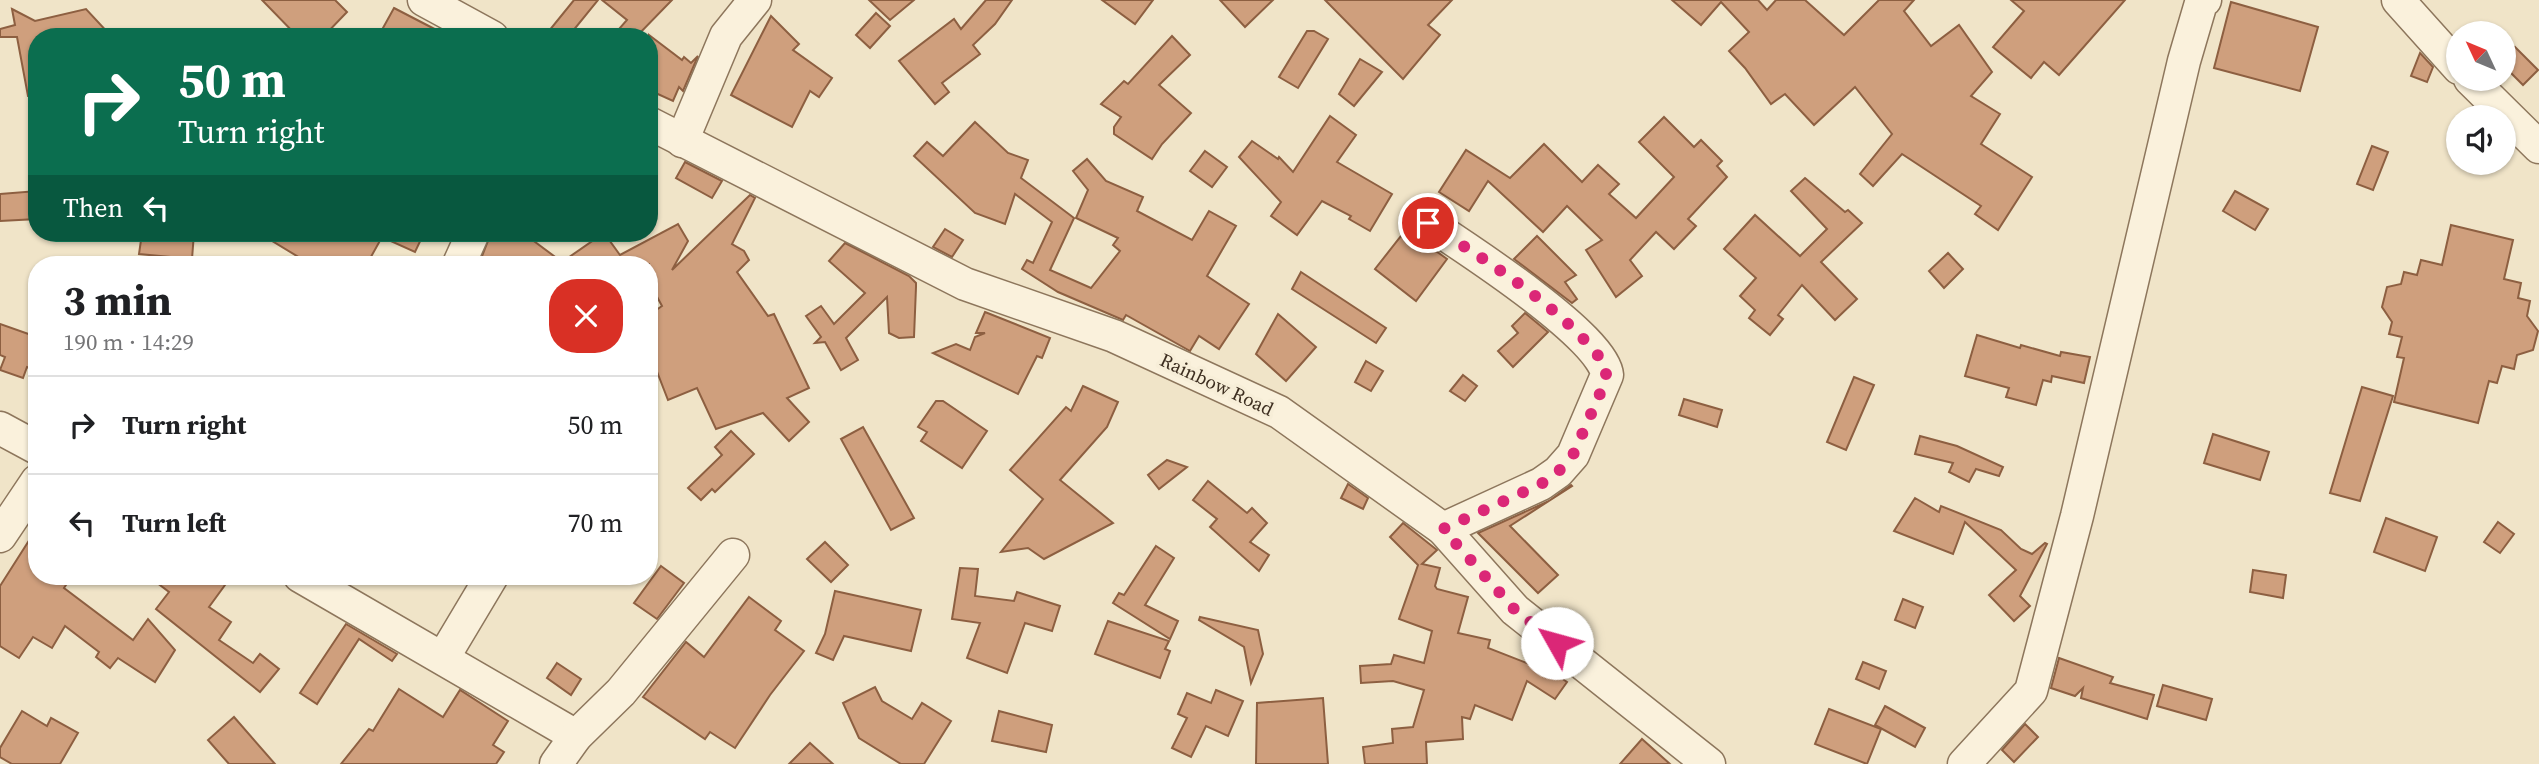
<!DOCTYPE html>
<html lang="en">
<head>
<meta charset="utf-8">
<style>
  :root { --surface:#fff; --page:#f2f2f2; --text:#202124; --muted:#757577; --line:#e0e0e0 }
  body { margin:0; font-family:"Source Serif 4",serif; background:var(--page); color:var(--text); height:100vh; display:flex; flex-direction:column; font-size:26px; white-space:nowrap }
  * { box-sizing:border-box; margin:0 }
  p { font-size:23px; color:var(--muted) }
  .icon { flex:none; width:38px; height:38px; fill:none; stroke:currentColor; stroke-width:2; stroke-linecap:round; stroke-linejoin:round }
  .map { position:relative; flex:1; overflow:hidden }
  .drawer { position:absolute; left:28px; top:256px; width:630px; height:329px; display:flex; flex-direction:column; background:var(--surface); border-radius:28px; box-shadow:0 2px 5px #0004 }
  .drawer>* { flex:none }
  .hud { position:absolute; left:28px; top:28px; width:630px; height:214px; border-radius:28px; box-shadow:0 2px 5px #0004; background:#0b6e4f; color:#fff; overflow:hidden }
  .needle { width:46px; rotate:314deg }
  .buttons { position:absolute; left:2446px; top:21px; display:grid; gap:14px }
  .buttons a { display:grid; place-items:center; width:70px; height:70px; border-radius:50%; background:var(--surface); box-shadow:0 2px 5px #0004; font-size:35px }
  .pin { position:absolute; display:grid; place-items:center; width:60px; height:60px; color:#fff; margin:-30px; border:4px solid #fff; border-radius:50%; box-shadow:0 2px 7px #0007 }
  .me { position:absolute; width:77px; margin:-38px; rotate:308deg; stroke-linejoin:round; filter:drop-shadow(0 0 5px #0008) }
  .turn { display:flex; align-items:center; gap:24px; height:147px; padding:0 35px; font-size:32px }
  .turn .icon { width:91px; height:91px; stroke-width:2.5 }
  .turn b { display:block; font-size:49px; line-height:60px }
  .then { display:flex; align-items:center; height:66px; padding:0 35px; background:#0003; gap:14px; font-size:26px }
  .round { display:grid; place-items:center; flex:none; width:74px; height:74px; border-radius:28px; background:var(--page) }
  .head { display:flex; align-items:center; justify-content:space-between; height:119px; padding:0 35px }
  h1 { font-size:42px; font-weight:700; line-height:52px }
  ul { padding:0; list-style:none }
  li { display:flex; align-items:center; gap:21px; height:98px; padding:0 35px; border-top:2px solid var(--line) }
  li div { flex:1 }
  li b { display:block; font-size:26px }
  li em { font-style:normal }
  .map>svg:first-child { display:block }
  .building { fill:#cf9f7d; stroke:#8d5f41; stroke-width:2 }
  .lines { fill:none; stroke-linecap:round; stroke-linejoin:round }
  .minor-casing { stroke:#8d765c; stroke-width:35 }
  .minor { stroke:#faf1dc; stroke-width:32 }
  .route { stroke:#db2777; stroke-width:12; stroke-dasharray:0 21.6 }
  .labels { text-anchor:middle; stroke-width:7; stroke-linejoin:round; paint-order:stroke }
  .street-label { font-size:19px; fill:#3d2e20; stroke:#f7eed8 }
</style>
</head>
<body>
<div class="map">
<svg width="2539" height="764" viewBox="0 0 2539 764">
  <rect width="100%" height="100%" fill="#f0e4c8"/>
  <g class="building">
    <polygon points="262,0 335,0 347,12 323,37 298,37"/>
    <polygon points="574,0 598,0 568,37 544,37"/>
    <polygon points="602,0 672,0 636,37 612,37 627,20"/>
    <polygon points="869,0 914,0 890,20"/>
    <polygon points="986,0 1012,0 995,24 973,45 980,54 942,83 949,92 935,104 899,61 954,19 961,29"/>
    <polygon points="1102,0 1153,0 1135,24"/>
    <polygon points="1220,0 1273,0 1245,27"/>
    <polygon points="1325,0 1452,0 1428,25 1440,35 1403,79"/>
    <polygon points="1672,0 1758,0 1767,10 1776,0 1805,0 1844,35 1879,0 1914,0 1904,11 1931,46 1959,25 1992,72 1971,96 2000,114 1981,144 2032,177 1998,230 1975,214 1981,206 1902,154 1873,186 1860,174 1892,134 1855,87 1814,125 1785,94 1771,104 1745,68 1729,51 1749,32 1721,2 1701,25"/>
    <polygon points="2011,0 2125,0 2059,75 2044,62 2031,78 1993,47 2024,11"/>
    <polygon points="2231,2 2318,27 2300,91 2214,68"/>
    <polygon points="394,8 450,37 378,37"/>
    <polygon points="12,9 35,21 86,9 112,37 37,37 37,95 28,96 17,37 0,37 0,29 15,25"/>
    <polygon points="876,13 890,26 870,48 856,35"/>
    <polygon points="771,16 799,44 793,50 832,78 819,97 810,91 792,127 731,95"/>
    <polygon points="1307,31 1314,31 1328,39 1298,88 1279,77"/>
    <polygon points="649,35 682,60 684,57 691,63 698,56 683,91 679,87 673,101 649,90"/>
    <polygon points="1172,36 1190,55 1159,85 1191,113 1162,144 1152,159 1114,134 1114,127 1121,117 1101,104 1124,81 1128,84"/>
    <polygon points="2515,47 2538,70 2523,85 2504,66 2504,58"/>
    <polygon points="2420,53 2433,67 2427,82 2411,76"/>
    <polygon points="1360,59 1382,72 1354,106 1339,94"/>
    <polygon points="1330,116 1356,135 1337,162 1392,194 1370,231 1349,219 1351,216 1322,201 1297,235 1271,216 1281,202 1239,157 1252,141 1278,159 1279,157 1293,172"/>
    <polygon points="1664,117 1694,147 1701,140 1722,161 1717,166 1727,177 1688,219 1696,226 1674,249 1656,232 1630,260 1642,276 1616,297 1586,250 1602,240 1567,206 1543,232 1488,181 1469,211 1439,192 1466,150 1510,178 1544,144 1582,182 1598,165 1619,184 1609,194 1636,218 1674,177 1639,142"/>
    <polygon points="975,122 1008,153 1028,160 1021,178 1074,218 1050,270 1091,288 1120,251 1113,245 1118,238 1076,218 1088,190 1073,171 1087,159 1106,181 1143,197 1137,211 1192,240 1209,211 1236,226 1207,276 1249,304 1219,349 1199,336 1190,351 1126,315 1123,320 1058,292 1022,269 1027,260 1033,263 1052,222 1015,194 1005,224 975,213 914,156 927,142 943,156"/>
    <polygon points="2372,146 2388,152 2373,190 2357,184"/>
    <polygon points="1205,151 1227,167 1212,187 1190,171"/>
    <polygon points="685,162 722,181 712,198 676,178"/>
    <polygon points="1805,178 1845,212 1848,210 1862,223 1821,262 1857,299 1835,320 1802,285 1778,315 1783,319 1770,335 1749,318 1755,310 1740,296 1756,278 1724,249 1755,215 1800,256 1827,229 1791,191"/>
    <polygon points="37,191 37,219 0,221 0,194"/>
    <polygon points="2235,191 2268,209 2255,230 2223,211"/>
    <polygon points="750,195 755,198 732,244 744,251 749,260 737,272 768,316 774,314 809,388 787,398 809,422 789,441 763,413 716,429 697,388 668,400 649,351 649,315 662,306 649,282 649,264 479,264 491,233 523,233 562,262 604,233 620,255 678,224 688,241 672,270"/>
    <polygon points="2451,225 2513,240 2504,279 2521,283 2518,298 2530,301 2527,316 2538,331 2533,350 2517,355 2514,369 2502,366 2497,383 2489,381 2478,423 2394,402 2404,358 2397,357 2402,337 2389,334 2392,322 2382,307 2387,287 2401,284 2404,272 2417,275 2421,260 2442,265"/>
    <polygon points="945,229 963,240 952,257 933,247"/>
    <polygon points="1411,229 1418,238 1447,259 1416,301 1375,269 1401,236 1404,237"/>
    <polygon points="142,233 194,233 192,259 139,254"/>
    <polygon points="259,233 424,233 415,252 382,237 367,264 358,264 349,259 345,264 310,264"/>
    <polygon points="1537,236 1576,275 1565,282 1577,299 1572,303 1514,259"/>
    <polygon points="845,243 909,276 916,283 916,287 914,337 899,338 889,333 887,297 846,338 858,360 841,370 825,342 815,343 821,337 806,316 821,306 834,324 865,293 829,261"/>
    <polygon points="1948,253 1963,269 1944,288 1929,271"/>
    <polygon points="1301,272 1386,328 1376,343 1292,289"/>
    <polygon points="985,312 1050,338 1042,358 1037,356 1018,394 933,353 956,344 970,350 975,337 985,333 976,333"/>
    <polygon points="1525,313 1548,332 1513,367 1498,351 1518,333 1512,326"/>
    <polygon points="1278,314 1316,347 1286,381 1256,354"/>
    <polygon points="0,324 37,337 37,348 30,368 27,367 23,378 0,370 5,357 0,355"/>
    <polygon points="1977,335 2020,348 2021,345 2060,356 2061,352 2090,357 2084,383 2052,376 2051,382 2043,380 2036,405 2006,397 2009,388 1965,376"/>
    <polygon points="1366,361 1383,371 1371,391 1355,382"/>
    <polygon points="1463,375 1477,386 1465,401 1450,391"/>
    <polygon points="1854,377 1874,385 1846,450 1827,442"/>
    <polygon points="1083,386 1118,402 1107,427 1060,480 1113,523 1044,559 1028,548 1001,552 1043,499 1010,470 1066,407 1071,411"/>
    <polygon points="2362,387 2393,396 2360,501 2330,493"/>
    <polygon points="1684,399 1722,410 1717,427 1679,415"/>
    <polygon points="936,401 943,401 987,431 962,468 921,441 927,432 918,427"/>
    <polygon points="863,427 914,518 891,530 841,439"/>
    <polygon points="731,431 754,454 715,492 712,489 701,500 688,488 722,455 715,447"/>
    <polygon points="2213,434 2269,452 2260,480 2204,463"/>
    <polygon points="1920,436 1957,446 2003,467 1999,476 1976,469 1969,482 1949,472 1953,463 1915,454"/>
    <polygon points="1167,460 1187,467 1159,489 1148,475"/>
    <polygon points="1208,481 1247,513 1252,508 1267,523 1250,542 1269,555 1259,571 1210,527 1217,519 1193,500"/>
    <polygon points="1348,484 1368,498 1363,509 1341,498"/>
    <polygon points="1571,485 1572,486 1510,526 1558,575 1538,593 1478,533 1549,501"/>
    <polygon points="1915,498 1939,512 1941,506 2001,530 2021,549 2032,554 2045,543 2047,544 2020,596 2030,606 2014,621 1989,595 2016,570 1965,522 1953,554 1894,531"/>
    <polygon points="2386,518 2437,537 2425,571 2374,552"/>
    <polygon points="2498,522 2514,534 2500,553 2484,542"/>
    <polygon points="1403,523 1437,550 1422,564 1440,568 1435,586 1437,589 1468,597 1458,633 1490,640 1488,648 1555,674 1567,682 1555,699 1527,681 1512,720 1475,705 1470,719 1462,717 1463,739 1426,742 1427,764 1365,764 1363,747 1393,743 1392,729 1413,727 1424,690 1393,681 1361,683 1360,666 1391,664 1394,655 1424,663 1432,631 1399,619 1418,565 1390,537"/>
    <polygon points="37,528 37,576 72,576 64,588 133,640 148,619 175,650 155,682 118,658 110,668 96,657 99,652 65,626 52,648 33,637 19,658 0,646 0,586"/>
    <polygon points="825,542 848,565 831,582 807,559"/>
    <polygon points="1156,546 1174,558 1145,605 1178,621 1170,639 1113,603 1119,593 1124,595"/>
    <polygon points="661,566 684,583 657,619 634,603"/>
    <polygon points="960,568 978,569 975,596 1014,601 1017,592 1060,606 1052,631 1025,623 1007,673 967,658 980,623 952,619"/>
    <polygon points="2253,570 2286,575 2283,598 2250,592"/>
    <polygon points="148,576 212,576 225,585 209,607 231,622 219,640 253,663 260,654 279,669 260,692 156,609 169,592"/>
    <polygon points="835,591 921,610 911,651 844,636 833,660 816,653 825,634"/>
    <polygon points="749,597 781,621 775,630 804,651 770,695 735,748 710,732 705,739 643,697 686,642 704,657"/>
    <polygon points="1903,599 1923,607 1915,628 1895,620"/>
    <polygon points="1200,617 1258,630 1263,654 1251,683 1244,647 1199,620"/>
    <polygon points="1108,621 1169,641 1165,649 1170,651 1160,678 1095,654"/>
    <polygon points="346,624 397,654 392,661 359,639 317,704 300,693"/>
    <polygon points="2059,658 2113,677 2110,683 2154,695 2147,719 2081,698 2083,688 2075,696 2051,688"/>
    <polygon points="1863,662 1886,671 1879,689 1856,679"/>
    <polygon points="557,663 581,679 571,695 547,678"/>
    <polygon points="2163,685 2212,699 2206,720 2157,706"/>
    <polygon points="875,687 882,701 912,719 922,703 951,721 924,764 901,764 859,738 843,703"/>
    <polygon points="399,689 443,717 460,690 508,721 493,745 504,752 496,764 341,764 369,729 373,731"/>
    <polygon points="1216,690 1243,701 1228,736 1206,726 1191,757 1172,748 1187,718 1178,714 1187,693 1211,703"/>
    <polygon points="1323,698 1328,764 1256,764 1257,703"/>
    <polygon points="1885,706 1925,728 1915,747 1875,725"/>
    <polygon points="1829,709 1881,729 1867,764 1815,744"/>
    <polygon points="22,711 47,726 51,718 78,733 60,764 12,764 0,757 0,748"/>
    <polygon points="999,711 1052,725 1046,752 992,741"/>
    <polygon points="234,717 275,764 229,764 208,740"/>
    <polygon points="2025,724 2038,737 2014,762 2002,750"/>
    <polygon points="1642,739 1670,764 1620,764"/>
    <polygon points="810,743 833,764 789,764"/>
  </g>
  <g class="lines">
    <defs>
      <g id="minor">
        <polyline points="424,0 492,37"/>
        <polyline points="2398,0 2459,68"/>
        <polyline points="2470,79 2539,147"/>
        <polyline points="649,123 965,284 1114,336 1279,412 1443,529 1515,610 1709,764"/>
        <polyline points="682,141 726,36 755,0"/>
        <path d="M1428,223C1463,246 1604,337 1607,375L1573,455L1558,472L1541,484L1443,529"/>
        <polyline points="459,264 473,233"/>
        <polyline points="0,428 37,448"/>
        <polyline points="0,536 37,481"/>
        <polyline points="300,576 576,736"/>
        <polyline points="443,658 492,576"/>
        <polyline points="556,764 576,736 621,692 733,555"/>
        <polyline points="1964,764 2031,691 2077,516 2184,61 2201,3 2205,0"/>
      </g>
    </defs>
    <use href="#minor" class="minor-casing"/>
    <use href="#minor" class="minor"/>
  </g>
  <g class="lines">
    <path class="route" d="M1428,223C1488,262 1564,308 1606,366V380L1573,455L1558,472L1541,484L1443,529L1515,610L1557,643"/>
  </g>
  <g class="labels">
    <g class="street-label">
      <text transform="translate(1217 384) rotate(25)" y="7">Rainbow Road</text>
    </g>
  </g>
</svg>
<div class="buttons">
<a><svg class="needle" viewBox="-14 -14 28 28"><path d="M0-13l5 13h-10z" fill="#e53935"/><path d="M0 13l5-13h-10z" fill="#757577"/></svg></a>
<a><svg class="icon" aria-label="sound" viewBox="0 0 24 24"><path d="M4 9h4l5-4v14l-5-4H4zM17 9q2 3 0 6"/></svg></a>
</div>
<div class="pin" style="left:1428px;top:223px;background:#d93025"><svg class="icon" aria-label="arrive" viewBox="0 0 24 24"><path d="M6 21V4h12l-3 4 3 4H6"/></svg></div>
<svg class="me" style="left:1557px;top:643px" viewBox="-20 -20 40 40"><circle r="19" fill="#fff"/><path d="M0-13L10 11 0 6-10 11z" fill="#db2777"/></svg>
<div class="hud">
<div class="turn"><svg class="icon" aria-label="right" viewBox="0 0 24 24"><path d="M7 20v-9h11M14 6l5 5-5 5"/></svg><div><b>50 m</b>Turn right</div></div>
<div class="then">Then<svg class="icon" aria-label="left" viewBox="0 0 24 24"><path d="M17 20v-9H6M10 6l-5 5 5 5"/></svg></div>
</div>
<section class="drawer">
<div class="head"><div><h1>3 min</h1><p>190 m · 14:29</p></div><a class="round" style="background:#d93025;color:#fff"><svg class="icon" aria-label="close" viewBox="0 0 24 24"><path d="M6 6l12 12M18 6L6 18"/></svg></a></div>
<ul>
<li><svg class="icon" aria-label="right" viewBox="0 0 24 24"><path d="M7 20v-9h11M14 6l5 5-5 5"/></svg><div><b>Turn right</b></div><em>50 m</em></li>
<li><svg class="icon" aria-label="left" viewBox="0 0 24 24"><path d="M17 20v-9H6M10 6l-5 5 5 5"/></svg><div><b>Turn left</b></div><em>70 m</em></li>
</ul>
</section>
</div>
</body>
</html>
